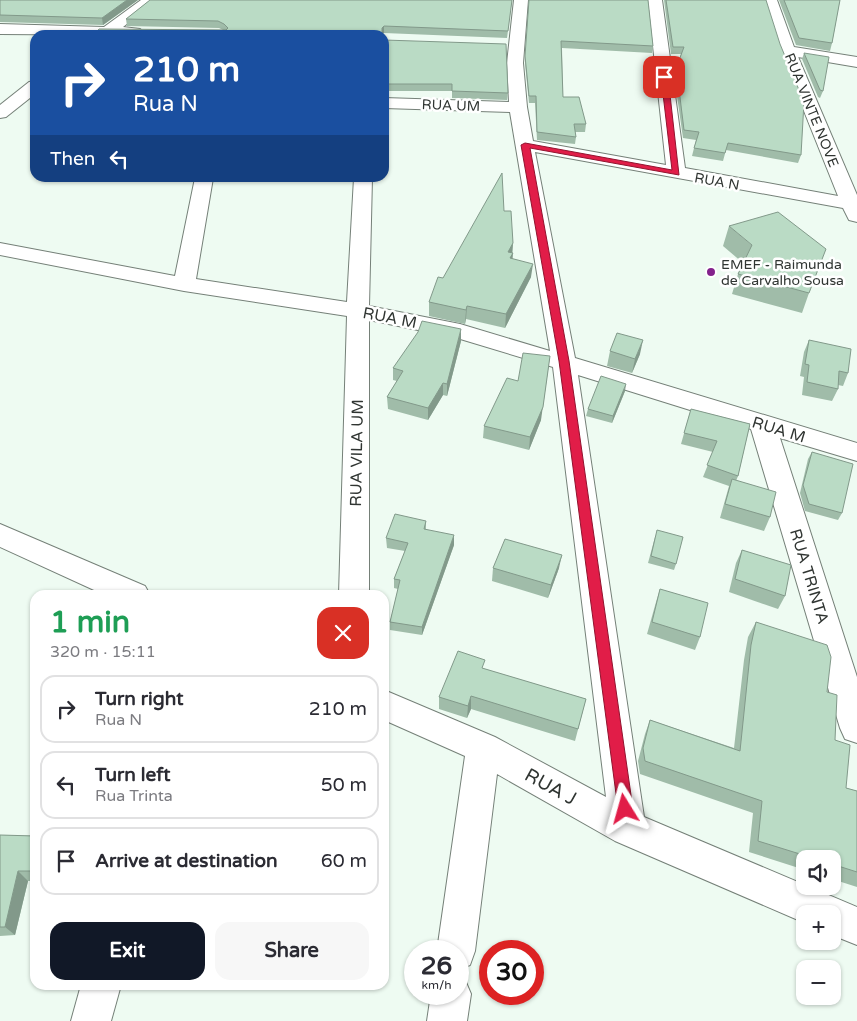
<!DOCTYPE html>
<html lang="en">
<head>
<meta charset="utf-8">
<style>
  :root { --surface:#fff; --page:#f7f7f7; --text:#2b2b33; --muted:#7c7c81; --line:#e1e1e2; --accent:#111827 }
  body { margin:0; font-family:"Varela Round",sans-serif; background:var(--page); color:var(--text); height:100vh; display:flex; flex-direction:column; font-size:19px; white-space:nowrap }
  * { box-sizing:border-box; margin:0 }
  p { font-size:16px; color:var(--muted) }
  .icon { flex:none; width:28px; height:28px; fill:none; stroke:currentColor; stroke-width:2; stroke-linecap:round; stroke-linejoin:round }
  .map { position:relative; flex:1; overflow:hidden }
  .sheet { position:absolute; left:30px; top:590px; width:359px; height:400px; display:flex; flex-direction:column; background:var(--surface); border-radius:15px; box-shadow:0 1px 4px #0004 }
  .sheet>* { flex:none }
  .banner { position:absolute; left:30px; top:30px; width:359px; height:152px; border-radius:15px; box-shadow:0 1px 4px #0004; background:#1a4fa0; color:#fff; overflow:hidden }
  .fabs { position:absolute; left:796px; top:850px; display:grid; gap:10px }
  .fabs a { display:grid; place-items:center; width:45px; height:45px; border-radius:10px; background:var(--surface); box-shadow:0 1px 4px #0004; font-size:25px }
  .speed { position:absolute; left:404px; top:940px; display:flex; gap:10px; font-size:25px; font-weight:700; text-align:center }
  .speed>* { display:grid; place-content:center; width:65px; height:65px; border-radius:50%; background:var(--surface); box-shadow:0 1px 4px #0004; line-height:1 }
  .speed small { font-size:12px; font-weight:400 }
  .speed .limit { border:8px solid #d22; background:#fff; color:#111 }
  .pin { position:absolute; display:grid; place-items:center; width:42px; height:42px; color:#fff; margin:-21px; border-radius:10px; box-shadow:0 2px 8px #0006 }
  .me { position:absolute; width:55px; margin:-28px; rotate:352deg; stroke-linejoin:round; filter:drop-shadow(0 0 4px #0008) }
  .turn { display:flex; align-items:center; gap:18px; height:105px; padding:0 20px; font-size:22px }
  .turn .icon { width:65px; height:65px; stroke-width:2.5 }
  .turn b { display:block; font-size:35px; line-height:42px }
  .then { display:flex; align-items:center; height:48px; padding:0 20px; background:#0003; gap:10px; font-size:19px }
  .round { display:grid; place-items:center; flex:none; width:52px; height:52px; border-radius:15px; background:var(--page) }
  .summary { display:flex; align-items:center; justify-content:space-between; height:85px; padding:0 20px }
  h1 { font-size:30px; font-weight:800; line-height:38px; color:#1e9e55 }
  .button { display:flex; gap:10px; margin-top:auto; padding:10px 20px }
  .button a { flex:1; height:58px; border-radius:15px; background:var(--accent); color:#fff; font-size:20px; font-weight:800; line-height:58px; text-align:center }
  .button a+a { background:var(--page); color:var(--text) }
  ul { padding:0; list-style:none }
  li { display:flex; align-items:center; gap:15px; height:68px; margin:0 10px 8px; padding:0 10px; border:2px solid var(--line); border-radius:15px }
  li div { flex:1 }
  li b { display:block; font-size:19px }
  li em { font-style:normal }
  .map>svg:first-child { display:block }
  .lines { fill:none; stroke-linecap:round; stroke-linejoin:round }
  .minor-casing { stroke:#758078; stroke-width:2 }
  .minor { fill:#fff; fill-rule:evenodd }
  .wall { fill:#a0bca9 }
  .shaded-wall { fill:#82998a }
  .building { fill:#badbc5; stroke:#82998a }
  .route { fill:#e11d48; stroke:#92132f }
  .poi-dot { fill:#83228c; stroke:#fff; stroke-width:2 }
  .labels { text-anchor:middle; stroke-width:5; stroke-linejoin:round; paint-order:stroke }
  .far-street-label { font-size:14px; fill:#303532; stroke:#fff }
  .far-poi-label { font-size:14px; fill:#303532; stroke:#fff; text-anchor:start }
  .street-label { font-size:16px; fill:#303532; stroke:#fff }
  .near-street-label { font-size:19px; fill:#303532; stroke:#fff }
</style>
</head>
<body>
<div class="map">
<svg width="857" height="1021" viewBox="0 0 857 1021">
  <rect width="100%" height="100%" fill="#eefbf2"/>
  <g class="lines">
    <defs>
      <g id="minor">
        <polygon points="141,0 157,0 123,27 140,29 143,32 141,35 0,34 0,24 104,27"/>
        <polygon points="514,0 528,0 523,63 527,107 533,141 666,165 648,0 662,0 685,168 838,196 780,51 763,0 777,0 794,47 857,57 857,67 798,57 857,195 857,222 849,220 843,208 535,152 575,358 857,443 857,461 780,438 857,677 857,743 845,739 840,728 751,429 578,375 644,817 857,907 857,945 832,935 832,914 805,914 805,923 615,841 497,774 475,951 470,965 458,970 458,951 437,951 465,756 384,720 384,690 495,737 606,797 553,367 457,338 369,320 369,595 339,595 347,316 184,291 0,255 0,243 175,276 195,178 213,178 196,279 347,302 354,178 372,178 369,306 460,324 550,351 510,112 384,108 384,98 509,102 507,63"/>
        <polygon points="35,81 35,94 6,117 0,118 0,105 29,82"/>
        <polygon points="0,524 145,586 150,595 105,595 0,547"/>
        <polygon points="458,977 465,980 471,994 467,1021 427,1021 431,994 458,994"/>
        <polygon points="81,985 121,985 111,1021 71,1021"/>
      </g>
    </defs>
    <use href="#minor" class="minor-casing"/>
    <use href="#minor" class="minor"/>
  </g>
  <g class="wall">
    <polygon points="0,0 138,0 103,25 0,22"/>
    <polygon points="150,0 512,0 507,38 384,33 223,30 219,28 127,26 126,19"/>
    <polygon points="529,0 653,46 652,53 562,48 563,97 586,124 585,132 575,132 576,137 575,144 537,140 535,103 529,103 525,63"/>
    <polygon points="664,0 766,0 801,155 798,163 726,150 723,161 692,156 696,140 683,138 677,96 682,71 677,70 681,54 671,54"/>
    <polygon points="779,0 840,0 832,43 830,51 796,45"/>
    <polygon points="384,40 508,93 507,100 452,98 452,91 384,91"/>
    <polygon points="804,53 823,91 820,98 818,97 802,59"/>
    <polygon points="504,211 513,243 512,259 531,277 505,328 466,319 465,324 429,316 429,302 443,278"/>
    <polygon points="729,226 809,293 802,313 732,294 738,274 743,263 723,246"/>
    <polygon points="809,340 848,373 843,386 838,385 838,389 832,401 802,395 804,377 800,376 804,352"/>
    <polygon points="461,341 447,396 443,395 428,420 388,409 387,397 397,381 393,380 393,368"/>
    <polygon points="610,351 640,354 632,373 607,366"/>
    <polygon points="625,391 612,423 586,416 588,409"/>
    <polygon points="691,409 750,424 738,476 736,481 770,517 764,531 720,518 729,486 703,477 713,452 681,444"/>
    <polygon points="541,420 529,450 483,438 484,426"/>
    <polygon points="812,452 842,513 838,520 805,511 800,493 808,459"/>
    <polygon points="426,521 426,529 454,545 422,635 390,630 390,622 398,589 394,588 394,579 405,551 387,548 386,538"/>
    <polygon points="655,537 676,564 674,570 648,563"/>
    <polygon points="742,550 785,596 778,609 729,592 736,563"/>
    <polygon points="493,568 559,568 548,598 492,581"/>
    <polygon points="660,589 700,637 695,650 647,634 656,602"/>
    <polygon points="756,622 827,692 835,740 846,788 857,791 857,887 832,879 832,859 805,859 805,870 749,852 753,813 640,774 638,761 645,734 650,720 734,748 744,660 748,637"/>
    <polygon points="484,669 586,699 575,741 471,709 467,718 439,709 439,697"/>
    <polygon points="0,835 35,836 35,881 28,881 15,935 0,936"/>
  </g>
  <g class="shaded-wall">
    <polygon points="127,0 138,0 103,25 102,18"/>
    <polygon points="384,26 384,33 382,35 382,28"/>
    <polygon points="513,243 512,254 513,253 512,266 508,252"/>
    <polygon points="533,264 531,277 505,328 506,314"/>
    <polygon points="467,306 466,319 465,324 466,310"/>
    <polygon points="461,329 461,341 447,396 447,384"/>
    <polygon points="643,340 640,354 632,373 635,359"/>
    <polygon points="550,356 541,420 529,450 530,437"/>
    <polygon points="443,383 443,395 428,420 428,408"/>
    <polygon points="626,384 625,391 612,423 613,416"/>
    <polygon points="454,535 454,545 422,635 422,627"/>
    <polygon points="562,555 559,568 548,598 551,585"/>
    <polygon points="471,696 471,709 467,718 468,706"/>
    <polygon points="18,871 28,881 15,935 5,927"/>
  </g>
  <g class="building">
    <polygon points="0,0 127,0 102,18 0,15"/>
    <polygon points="150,0 512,0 508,31 384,26 382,28 382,35 94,35 99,29 226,30 228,28 224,24 218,21 126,19"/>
    <polygon points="529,0 648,0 653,46 561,41 563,97 579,97 586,124 574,124 576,137 537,132 536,96 529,96 525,56"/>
    <polygon points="666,0 766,0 780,44 804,102 801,155 728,143 725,153 694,148 699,132 684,130 679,89 684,63 678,63 684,47 673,47"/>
    <polygon points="784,0 840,0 832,43 799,38"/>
    <polygon points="384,40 506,44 508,93 452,91 452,84 384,84"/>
    <polygon points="804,53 829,57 823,91 820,90"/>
    <polygon points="502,173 504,211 511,211 513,243 508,252 513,253 510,258 533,264 506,314 467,306 466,310 429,302 438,277 443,278"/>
    <polygon points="778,212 826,249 809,293 738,274 752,245 729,226"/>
    <polygon points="422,321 461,329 447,384 443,383 428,408 387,397 403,371 393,368 418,332"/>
    <polygon points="617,333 643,340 635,359 610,351"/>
    <polygon points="809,340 851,349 848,373 839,371 838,389 807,382 809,365 805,364"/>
    <polygon points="523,353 550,356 543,407 530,437 484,426 507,378 518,381"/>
    <polygon points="601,376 626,384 613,416 588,409"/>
    <polygon points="691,409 750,424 738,476 707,465 717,441 684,433"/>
    <polygon points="812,452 853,464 842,513 809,504 803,485"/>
    <polygon points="732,479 776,492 770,517 725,504"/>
    <polygon points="395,514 426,521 424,529 454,535 422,627 390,622 400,580 394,579 408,543 386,538"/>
    <polygon points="657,530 683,537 676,564 651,556"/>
    <polygon points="505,539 562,555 551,585 493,568"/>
    <polygon points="742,550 791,565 785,596 735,579"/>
    <polygon points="660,589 708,603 700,637 652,622"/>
    <polygon points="756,622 827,645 831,657 827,692 837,695 835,740 850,745 846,788 857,791 857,872 832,864 832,859 816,859 758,841 762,801 645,761 643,748 650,720 740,751 751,645"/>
    <polygon points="458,651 485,660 482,668 586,699 578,729 471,696 468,706 439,697"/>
    <polygon points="0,835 35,836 35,871 18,871 5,927 0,927"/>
  </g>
  <polygon class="route" points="664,75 668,77 679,175 530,148 569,361 633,809 630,814 625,816 620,814 618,809 559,361 521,145 525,143 672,170 661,77"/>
  <circle class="poi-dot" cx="711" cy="272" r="5"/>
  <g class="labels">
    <g class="far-street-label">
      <text transform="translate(451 105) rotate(2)" y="5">RUA UM</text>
      <text transform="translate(812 110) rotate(68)" y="5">RUA VINTE NOVE</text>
      <text transform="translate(717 181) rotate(10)" y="5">RUA N</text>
    </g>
    <g class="far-poi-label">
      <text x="721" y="269">EMEF - Raimunda<tspan x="721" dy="16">de Carvalho Sousa</tspan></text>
    </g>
    <g class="street-label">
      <text transform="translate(390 317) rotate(11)" y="6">RUA M</text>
      <text transform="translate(779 429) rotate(17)" y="6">RUA M</text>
      <text transform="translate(356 453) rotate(-89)" y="6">RUA VILA UM</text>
      <text transform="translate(810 576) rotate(73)" y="6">RUA TRINTA</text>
    </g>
    <g class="near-street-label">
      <text transform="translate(551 786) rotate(29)" y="7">RUA J</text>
    </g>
  </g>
</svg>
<div class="fabs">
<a><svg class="icon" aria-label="sound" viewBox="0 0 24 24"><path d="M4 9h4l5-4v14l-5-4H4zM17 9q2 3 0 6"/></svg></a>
<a>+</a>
<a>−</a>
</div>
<div class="speed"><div>26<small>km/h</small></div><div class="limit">30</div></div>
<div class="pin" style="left:664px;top:77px;background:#d93025"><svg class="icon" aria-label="arrive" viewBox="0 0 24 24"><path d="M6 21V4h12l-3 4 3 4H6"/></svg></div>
<svg class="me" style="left:625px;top:809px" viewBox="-20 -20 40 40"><path d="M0-17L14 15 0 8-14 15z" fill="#e11d48" stroke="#fff" stroke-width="4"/></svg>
<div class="banner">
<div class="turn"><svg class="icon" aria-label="right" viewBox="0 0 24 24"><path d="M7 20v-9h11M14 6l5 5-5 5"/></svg><div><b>210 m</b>Rua N</div></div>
<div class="then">Then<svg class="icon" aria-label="left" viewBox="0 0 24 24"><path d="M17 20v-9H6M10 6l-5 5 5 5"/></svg></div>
</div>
<section class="sheet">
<div class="summary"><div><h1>1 min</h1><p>320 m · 15:11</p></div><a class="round" style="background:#d93025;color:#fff"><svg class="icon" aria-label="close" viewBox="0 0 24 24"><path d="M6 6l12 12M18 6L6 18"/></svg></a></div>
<ul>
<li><svg class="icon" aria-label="right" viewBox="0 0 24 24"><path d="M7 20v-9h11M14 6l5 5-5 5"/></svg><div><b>Turn right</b><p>Rua N</p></div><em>210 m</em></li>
<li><svg class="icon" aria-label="left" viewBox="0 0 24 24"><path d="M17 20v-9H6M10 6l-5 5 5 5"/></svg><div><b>Turn left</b><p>Rua Trinta</p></div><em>50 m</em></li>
<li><svg class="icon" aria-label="arrive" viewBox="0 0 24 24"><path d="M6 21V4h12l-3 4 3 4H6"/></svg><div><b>Arrive at destination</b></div><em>60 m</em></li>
</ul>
<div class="button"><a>Exit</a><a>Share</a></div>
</section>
</div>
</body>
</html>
